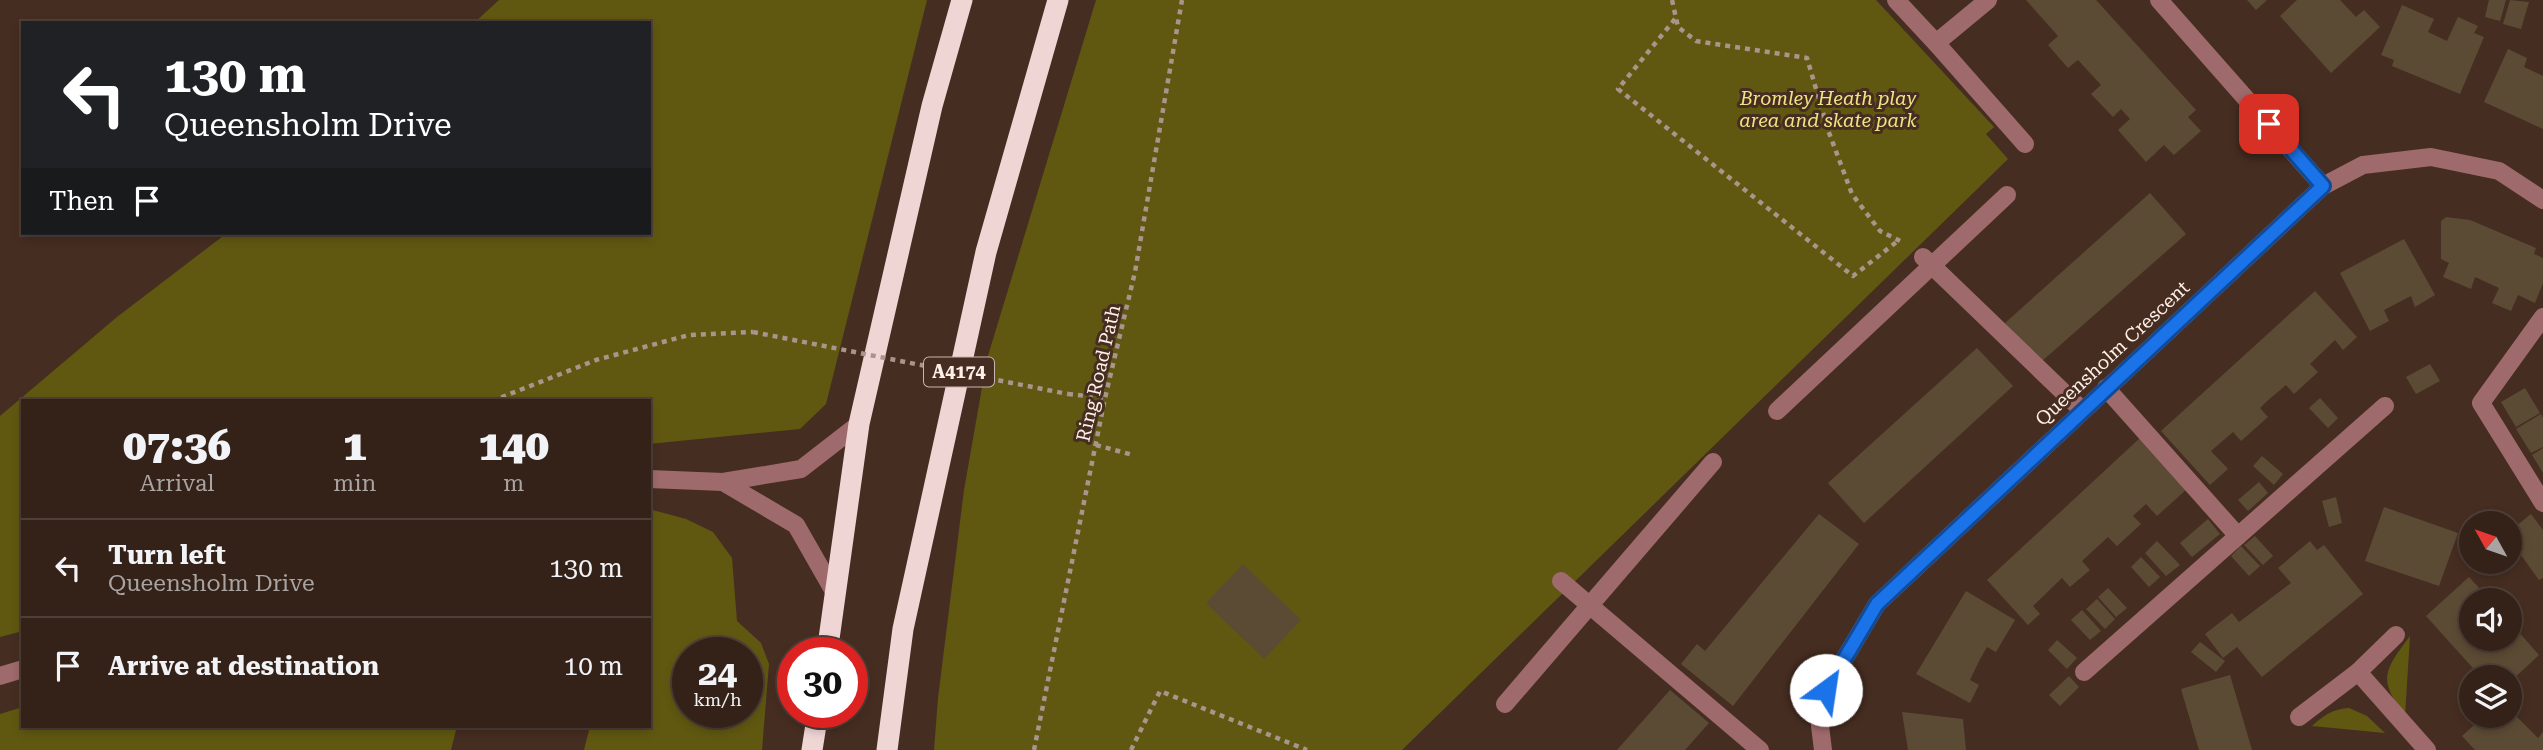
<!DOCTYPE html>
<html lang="en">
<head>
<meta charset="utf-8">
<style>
  :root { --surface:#342219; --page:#3c2a22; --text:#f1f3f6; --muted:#a9a4a2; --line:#4e3f38 }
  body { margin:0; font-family:"Roboto Serif",serif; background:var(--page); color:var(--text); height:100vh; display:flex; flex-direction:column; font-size:26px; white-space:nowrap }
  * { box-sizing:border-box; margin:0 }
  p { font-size:23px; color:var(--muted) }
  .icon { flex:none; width:38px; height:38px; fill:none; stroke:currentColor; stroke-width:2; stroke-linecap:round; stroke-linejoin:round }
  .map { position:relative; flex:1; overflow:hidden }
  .side { position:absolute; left:21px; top:399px; width:630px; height:329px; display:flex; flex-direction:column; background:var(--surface); border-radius:0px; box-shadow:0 4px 10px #0003,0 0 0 2px var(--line) }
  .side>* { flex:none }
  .top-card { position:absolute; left:21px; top:21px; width:630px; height:214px; border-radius:0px; box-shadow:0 4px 10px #0003,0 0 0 2px var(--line); background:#202124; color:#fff; overflow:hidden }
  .needle { width:46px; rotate:310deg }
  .buttons { position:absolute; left:2459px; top:511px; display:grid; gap:14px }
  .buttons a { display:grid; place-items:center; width:63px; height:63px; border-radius:50%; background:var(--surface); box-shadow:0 4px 10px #0003,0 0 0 2px var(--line); font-size:35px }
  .speed { position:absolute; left:672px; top:637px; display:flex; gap:14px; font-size:35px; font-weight:700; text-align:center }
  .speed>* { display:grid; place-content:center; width:91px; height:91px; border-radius:50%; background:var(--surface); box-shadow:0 4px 10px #0003,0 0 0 2px var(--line); line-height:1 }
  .speed small { font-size:18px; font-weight:400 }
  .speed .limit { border:10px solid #d22; background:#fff; color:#111 }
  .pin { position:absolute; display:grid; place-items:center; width:60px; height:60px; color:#fff; margin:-30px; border-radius:14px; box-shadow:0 4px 10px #0006 }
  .me { position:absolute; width:77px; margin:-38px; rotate:31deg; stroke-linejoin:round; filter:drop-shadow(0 0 5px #0008) }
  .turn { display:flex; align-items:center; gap:24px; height:147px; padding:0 28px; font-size:32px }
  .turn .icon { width:91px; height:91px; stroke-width:2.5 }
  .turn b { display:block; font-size:49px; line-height:60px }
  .then { display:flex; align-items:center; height:66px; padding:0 28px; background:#0003; gap:14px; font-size:26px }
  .eta { display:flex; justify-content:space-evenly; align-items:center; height:119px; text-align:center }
  .eta b { font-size:42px; font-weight:800; line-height:49px }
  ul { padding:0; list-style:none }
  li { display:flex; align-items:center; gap:21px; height:98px; padding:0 28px; border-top:2px solid var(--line) }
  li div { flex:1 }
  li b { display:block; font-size:26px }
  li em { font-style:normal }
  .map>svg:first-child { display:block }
  .green { fill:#605811; fill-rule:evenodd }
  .building { fill:#5c4b34 }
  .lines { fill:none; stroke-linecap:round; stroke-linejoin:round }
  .path { stroke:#a9958b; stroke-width:4.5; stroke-dasharray:5 5; stroke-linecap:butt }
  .minor { stroke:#9f6a6b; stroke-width:18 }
  .highway { stroke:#f0d5d5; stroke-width:21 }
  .path-bridge { stroke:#a9958b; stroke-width:4.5; stroke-dasharray:5 5; stroke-linecap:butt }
  .route-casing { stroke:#114b97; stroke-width:18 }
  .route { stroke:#1a73e8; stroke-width:12 }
  .labels { text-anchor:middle; stroke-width:6; stroke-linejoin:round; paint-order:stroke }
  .shield { fill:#462d21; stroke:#c8b5ac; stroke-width:2 }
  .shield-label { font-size:18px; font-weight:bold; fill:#ffefe7 }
  .park-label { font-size:19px; font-style:italic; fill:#f0e482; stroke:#462d21 }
  .street-label { font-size:19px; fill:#ffefe7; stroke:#462d21 }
</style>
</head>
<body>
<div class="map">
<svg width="2543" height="750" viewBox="0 0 2543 750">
  <rect width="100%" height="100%" fill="#462d21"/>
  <g class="green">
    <polygon points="499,0 927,0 826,404 800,429 649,444 649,401 23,401 23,631 0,637 0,416 117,317 227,233 649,233 649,23 474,23"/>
    <polygon points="1096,0 1876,0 1994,127 1986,134 2008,159 1402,750 934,750 938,698 964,490 987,359"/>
    <path d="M649,509L686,519L713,532L732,558L737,621L761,643L769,664L762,750H584L590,726H649ZM688,653H747V712H688Z"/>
    <path d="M2410,636L2405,716C2378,679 2383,672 2410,636Z"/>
    <polygon points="23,707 23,726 457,726 451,750 0,750 0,714"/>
    <path d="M2349,708L2367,716L2385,733L2312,726C2324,715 2333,709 2349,708Z"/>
  </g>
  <g class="building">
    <polygon points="2026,0 2096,0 2196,110 2188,117 2201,131 2174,155 2164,145 2146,162 2118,130 2130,119 2121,109 2113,117 2091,94 2101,85 2078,60 2068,68 2048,45 2058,36"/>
    <polygon points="2247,0 2267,0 2256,10"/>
    <polygon points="2297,0 2340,0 2356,17 2364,10 2380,27 2331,73 2280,16"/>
    <polygon points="2489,0 2506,0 2500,21 2485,17"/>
    <polygon points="2510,0 2529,2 2521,29 2503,24"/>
    <polygon points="2402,5 2434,19 2428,32 2447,41 2458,17 2478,26 2474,33 2484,37 2460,94 2392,66 2394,60 2381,55"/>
    <polygon points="2508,49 2527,58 2524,67 2543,76 2543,129 2484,102"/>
    <polygon points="2150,193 2186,234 2041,362 2005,323"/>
    <polygon points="2446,217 2470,220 2536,248 2534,254 2543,258 2543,283 2535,303 2518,295 2511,311 2492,303 2499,288 2475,277 2471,289 2443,277 2449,263 2441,259 2441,221"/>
    <polygon points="2404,239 2435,295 2415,307 2411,296 2384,310 2389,321 2370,331 2340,273"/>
    <polygon points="2315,291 2357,337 2343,350 2335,340 2310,364 2318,372 2294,394 2286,385 2266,402 2260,408 2268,417 2241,441 2233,432 2211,451 2228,469 2210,485 2161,431"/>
    <polygon points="1977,348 2013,386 1864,523 1828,483"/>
    <polygon points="2430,364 2440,381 2416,394 2406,377"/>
    <polygon points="2525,388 2540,413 2516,427 2501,402"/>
    <polygon points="2320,398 2338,418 2328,428 2309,408"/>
    <polygon points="2541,414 2543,418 2543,447 2531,453 2516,429"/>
    <polygon points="2141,437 2188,488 2157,516 2146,504 2133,516 2141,524 2117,546 2108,537 2082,561 2090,570 2070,587 2062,578 2033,606 2040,614 2028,625 1987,580"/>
    <polygon points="2543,448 2543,473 2532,455"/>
    <polygon points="2262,456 2283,474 2274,485 2253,466"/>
    <polygon points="2259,482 2268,493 2248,511 2238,500"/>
    <polygon points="2336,497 2342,523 2329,527 2322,501"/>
    <polygon points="2384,507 2458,533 2439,586 2365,561"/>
    <polygon points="1819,514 1859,544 1733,706 1681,664 1697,644 1705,651"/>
    <polygon points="2531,514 2543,530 2543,578 2539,580 2510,540 2510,531"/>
    <polygon points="2208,519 2220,534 2192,557 2180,543"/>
    <polygon points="2255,536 2273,556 2263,565 2244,545"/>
    <polygon points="2157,541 2180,565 2166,576 2145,553"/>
    <polygon points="2310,541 2317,550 2324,545 2363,594 2262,677 2237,647 2223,658 2205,634 2232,613 2239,622 2291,583 2278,568"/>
    <polygon points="2241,546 2260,566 2249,576 2231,556"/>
    <polygon points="2141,557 2160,577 2149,587 2131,567"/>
    <polygon points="1243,564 1301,620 1264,659 1206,603"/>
    <polygon points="2469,577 2490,600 2471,600 2471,639 2510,639 2510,622 2539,655 2510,682 2510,677 2481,677 2426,616"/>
    <polygon points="2108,588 2127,608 2116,617 2098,597"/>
    <polygon points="1966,591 2015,620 1996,652 1987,647 1979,661 1970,680 1979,685 1970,703 1916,674"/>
    <polygon points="2097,599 2115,619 2105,629 2086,609"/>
    <polygon points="2082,610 2101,631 2090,640 2071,620"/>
    <polygon points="2057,640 2077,658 2067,669 2048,650"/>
    <polygon points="2200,642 2225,661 2216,672 2191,652"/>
    <polygon points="2230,675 2252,750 2199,750 2181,689"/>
    <polygon points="2069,676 2079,687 2060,706 2049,695"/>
    <polygon points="1670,690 1709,723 1685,750 1617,750"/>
    <polygon points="2510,696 2519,706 2512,712 2538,738 2543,732 2543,750 2475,750 2462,736 2484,716 2510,716"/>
    <polygon points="1902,712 1963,719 1966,750 1908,750"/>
  </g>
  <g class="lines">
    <g class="path">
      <polyline points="1672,0 1678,27 1696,41 1807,58 1828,130 1852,194 1880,231 1900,241"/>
      <polyline points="1675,19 1618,89 1853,276 1899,240"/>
      <polyline points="1068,394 1105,398"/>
      <polyline points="492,401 596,360 689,335 753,332"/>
      <polyline points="1096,445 1133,455"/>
      <polyline points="1034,750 1105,398 1135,272 1182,0"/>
      <polyline points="1131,750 1160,691 1307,750"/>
    </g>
    <g class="minor">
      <polyline points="1896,0 1936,43 1988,0"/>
      <polyline points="2159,0 2323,186"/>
      <polyline points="1936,43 2025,144"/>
      <polyline points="1923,257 2082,410"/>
      <polyline points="2543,317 2481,403 2543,503"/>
      <polyline points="2106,388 2238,536 2385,406"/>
      <polyline points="1777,411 2007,195"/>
      <polyline points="649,479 723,482 801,469 859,424"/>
      <polyline points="723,482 796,525 836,595"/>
      <polyline points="1561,581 1760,750"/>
      <polyline points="2396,635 2358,672 2427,750"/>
      <polyline points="2084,672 2238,536"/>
      <polyline points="0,676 23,669"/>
      <polyline points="1505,704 1713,462"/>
      <polyline points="2299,717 2358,672"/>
      <polyline points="1823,750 1820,726 1826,690 1877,604 2323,186 2363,165 2431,157 2499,171 2543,200"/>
    </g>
    <g class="highway">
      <polyline points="827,653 859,424 932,106 962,0"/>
      <polyline points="812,750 818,712"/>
      <polyline points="887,750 903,629 986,252 1058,0"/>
    </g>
    <polyline class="path-bridge" points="753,332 1068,394"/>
  </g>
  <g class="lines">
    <defs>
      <polyline id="route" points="1826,690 1877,604 2323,186 2269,124"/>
    </defs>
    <use href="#route" class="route-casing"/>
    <use href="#route" class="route"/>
  </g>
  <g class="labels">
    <rect class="shield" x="924" y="357.5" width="70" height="29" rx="5"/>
    <g class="shield-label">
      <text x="959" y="378">A4174</text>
    </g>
    <g class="park-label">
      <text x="1828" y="105">Bromley Heath play<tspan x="1828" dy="22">area and skate park</tspan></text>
    </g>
    <g class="street-label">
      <text transform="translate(2112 353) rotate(-43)" y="7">Queensholm Crescent</text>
      <text transform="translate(1098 373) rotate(-77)" y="7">Ring Road Path</text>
    </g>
  </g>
</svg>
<div class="buttons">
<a><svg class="needle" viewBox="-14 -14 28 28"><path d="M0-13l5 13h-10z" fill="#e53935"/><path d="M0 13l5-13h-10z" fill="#a9a4a2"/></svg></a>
<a><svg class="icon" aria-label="sound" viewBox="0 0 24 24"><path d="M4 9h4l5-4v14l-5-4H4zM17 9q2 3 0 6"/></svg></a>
<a><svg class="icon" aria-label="layers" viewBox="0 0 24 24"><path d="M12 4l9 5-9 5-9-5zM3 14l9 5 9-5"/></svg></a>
</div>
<div class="speed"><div>24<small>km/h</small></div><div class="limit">30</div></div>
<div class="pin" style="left:2269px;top:124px;background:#d93025"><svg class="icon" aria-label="arrive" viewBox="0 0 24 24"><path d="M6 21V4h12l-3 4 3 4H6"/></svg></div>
<svg class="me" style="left:1826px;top:690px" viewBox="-20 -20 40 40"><circle r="19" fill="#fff"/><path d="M0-13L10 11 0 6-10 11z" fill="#1a73e8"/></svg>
<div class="top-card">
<div class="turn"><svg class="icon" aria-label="left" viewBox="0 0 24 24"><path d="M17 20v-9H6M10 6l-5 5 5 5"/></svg><div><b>130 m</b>Queensholm Drive</div></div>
<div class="then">Then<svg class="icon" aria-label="arrive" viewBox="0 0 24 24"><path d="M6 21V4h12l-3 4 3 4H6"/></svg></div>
</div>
<section class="side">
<div class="eta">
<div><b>07:36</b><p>Arrival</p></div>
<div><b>1</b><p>min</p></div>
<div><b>140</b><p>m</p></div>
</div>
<ul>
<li><svg class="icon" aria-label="left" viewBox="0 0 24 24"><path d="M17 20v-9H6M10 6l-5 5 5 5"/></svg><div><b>Turn left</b><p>Queensholm Drive</p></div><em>130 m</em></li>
<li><svg class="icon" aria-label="arrive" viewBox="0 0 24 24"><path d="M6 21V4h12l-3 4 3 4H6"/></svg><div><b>Arrive at destination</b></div><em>10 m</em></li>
</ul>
</section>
</div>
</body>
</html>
